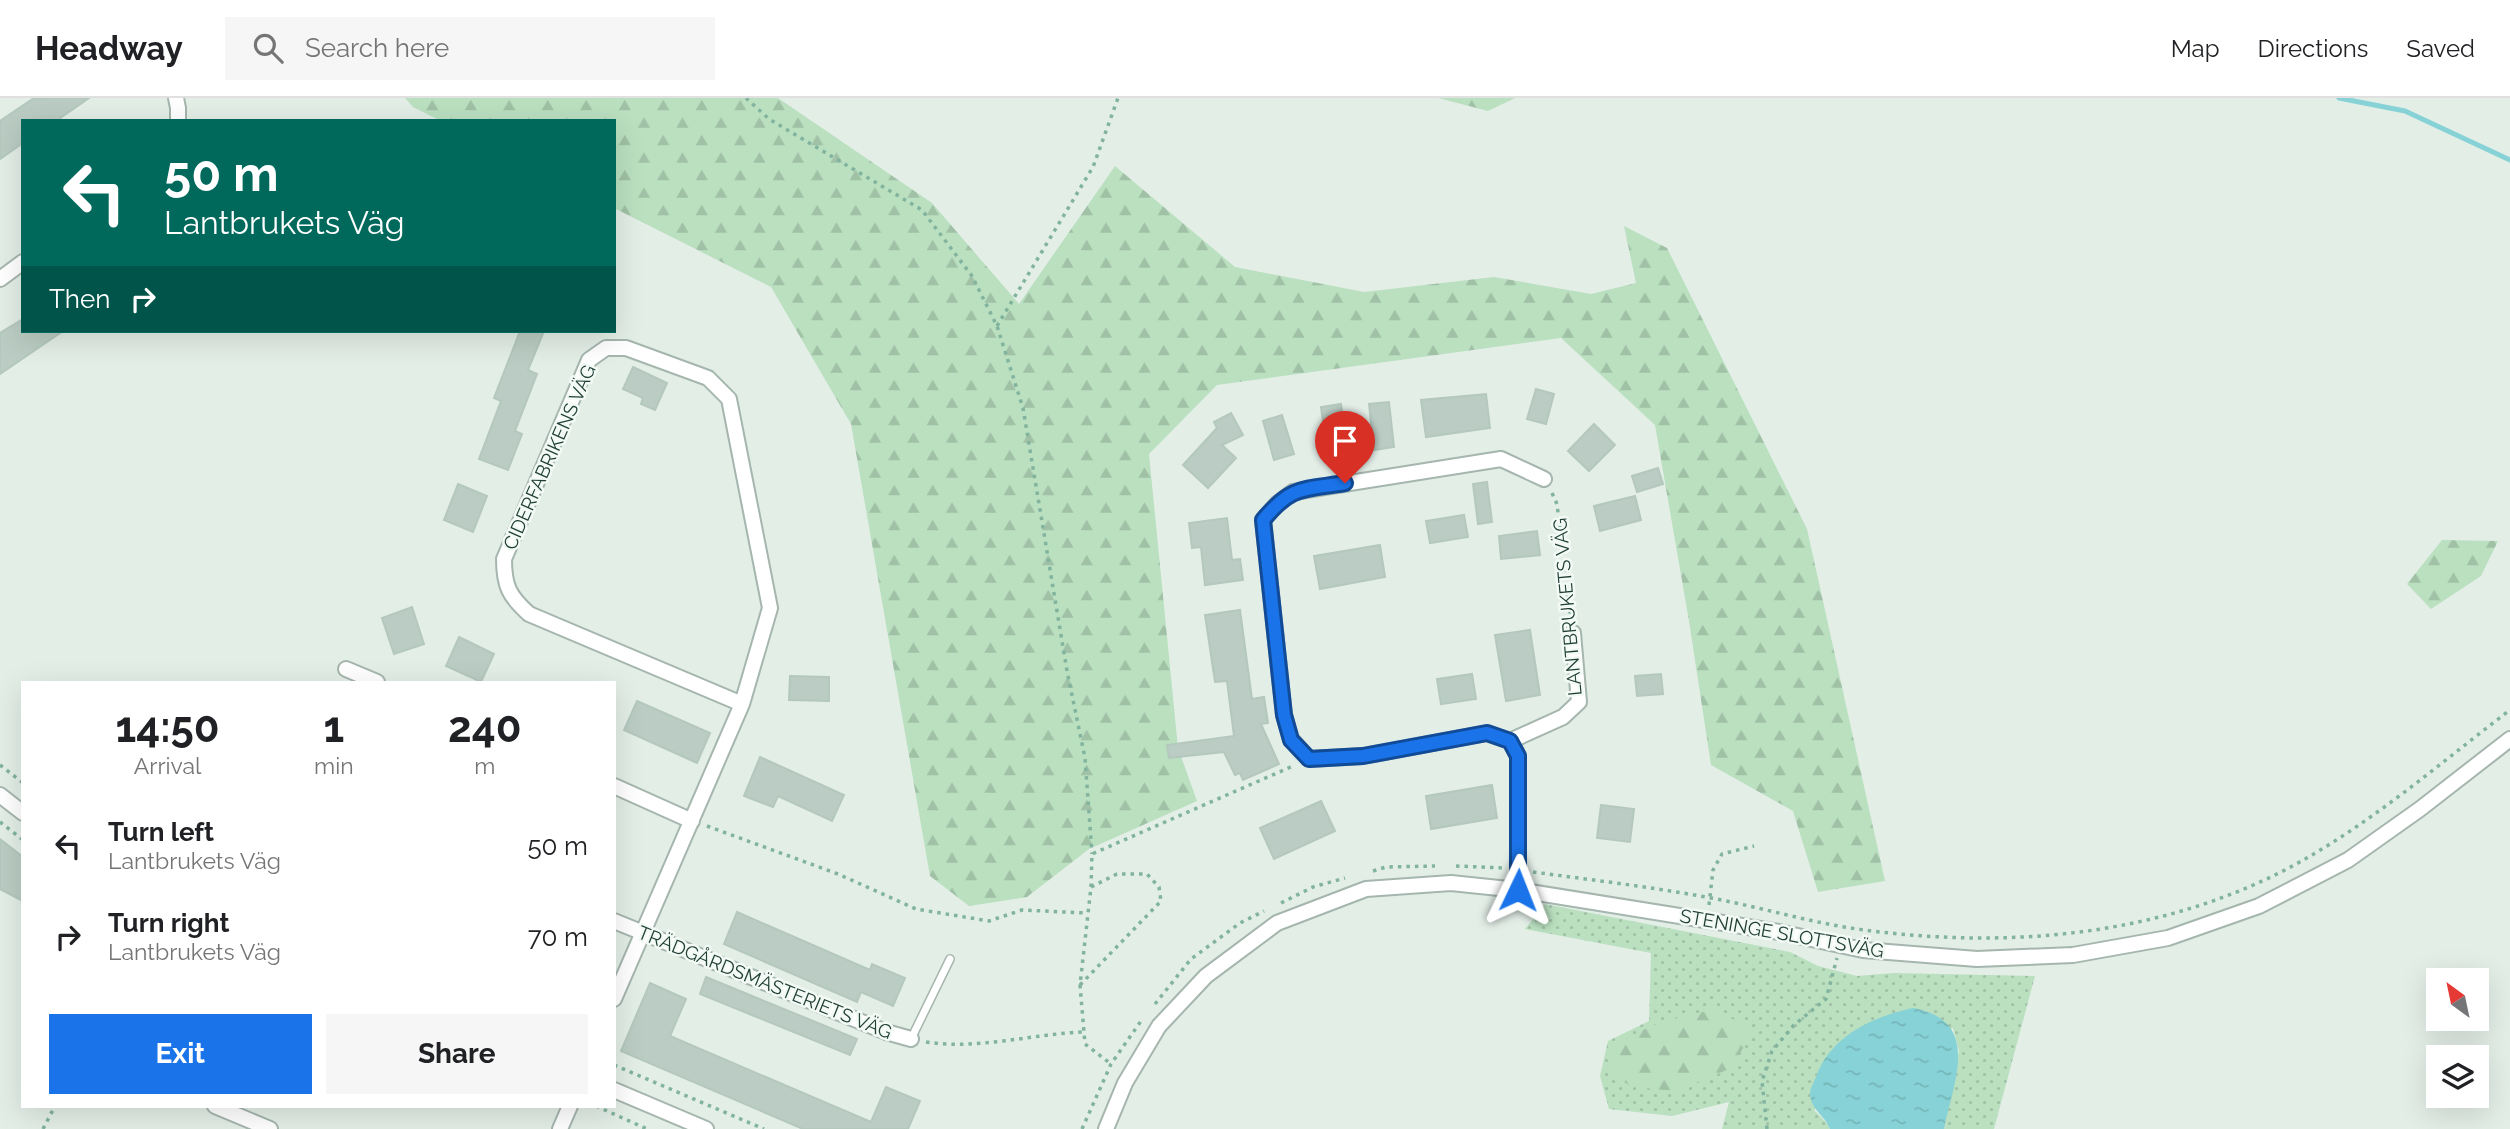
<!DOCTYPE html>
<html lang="en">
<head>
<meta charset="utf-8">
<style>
  :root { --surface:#fff; --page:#f6f6f6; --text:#202124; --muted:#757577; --line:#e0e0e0; --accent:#1a73e8 }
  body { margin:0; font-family:Raleway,sans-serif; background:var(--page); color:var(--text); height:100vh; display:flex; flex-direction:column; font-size:26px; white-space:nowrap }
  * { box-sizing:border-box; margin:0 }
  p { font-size:23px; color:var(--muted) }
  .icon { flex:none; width:38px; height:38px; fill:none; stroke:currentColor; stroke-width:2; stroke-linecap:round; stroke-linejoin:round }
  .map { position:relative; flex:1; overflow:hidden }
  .sheet { position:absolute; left:21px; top:583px; width:595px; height:427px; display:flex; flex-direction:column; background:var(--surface); border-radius:0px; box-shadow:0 7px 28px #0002 }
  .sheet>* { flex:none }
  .banner { position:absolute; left:21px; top:21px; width:595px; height:214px; border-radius:0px; box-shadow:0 7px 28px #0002; background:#00695c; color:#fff; overflow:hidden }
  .needle { width:46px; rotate:327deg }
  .controls { position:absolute; left:2426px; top:870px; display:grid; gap:14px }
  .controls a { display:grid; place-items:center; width:63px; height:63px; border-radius:0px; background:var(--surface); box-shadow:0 7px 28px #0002; font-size:35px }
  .pin { position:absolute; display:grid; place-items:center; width:60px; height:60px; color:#fff; margin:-72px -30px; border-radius:50% 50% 50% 0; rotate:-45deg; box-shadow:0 0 7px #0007 }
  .pin .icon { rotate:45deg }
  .me { position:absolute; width:77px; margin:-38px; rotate:2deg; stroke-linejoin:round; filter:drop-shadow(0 0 5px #0008) }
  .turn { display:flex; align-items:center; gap:24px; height:147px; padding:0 28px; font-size:32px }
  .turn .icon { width:91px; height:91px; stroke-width:2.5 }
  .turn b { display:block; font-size:49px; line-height:60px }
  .then { display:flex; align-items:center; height:66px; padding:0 28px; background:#0003; gap:14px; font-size:26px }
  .eta { display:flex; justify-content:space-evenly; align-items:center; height:119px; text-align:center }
  .eta b { font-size:42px; font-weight:700; line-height:49px }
  .button { display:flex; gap:14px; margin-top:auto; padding:14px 28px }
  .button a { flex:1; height:80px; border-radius:0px; background:var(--accent); color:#fff; font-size:28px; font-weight:700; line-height:80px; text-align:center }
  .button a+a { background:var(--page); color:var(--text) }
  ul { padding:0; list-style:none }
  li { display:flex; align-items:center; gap:21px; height:91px; padding:0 28px }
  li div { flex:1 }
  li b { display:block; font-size:26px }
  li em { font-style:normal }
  header { display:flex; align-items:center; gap:42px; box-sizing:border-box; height:98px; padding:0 35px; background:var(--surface); border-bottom:2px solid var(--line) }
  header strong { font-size:33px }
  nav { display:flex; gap:38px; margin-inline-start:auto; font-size:24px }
  .search { width:490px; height:63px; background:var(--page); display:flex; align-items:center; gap:18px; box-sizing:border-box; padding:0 24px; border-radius:0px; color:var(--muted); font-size:26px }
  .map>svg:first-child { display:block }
  .grass { fill:url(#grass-dots) }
  .forest { fill:url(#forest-firs) }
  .water { fill:url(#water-ripples) }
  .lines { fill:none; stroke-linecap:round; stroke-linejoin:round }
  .stream { stroke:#87d2d6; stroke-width:5 }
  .building { fill:#baccc3; stroke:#b4c8be; stroke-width:2 }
  .lane-casing { stroke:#a5b6ae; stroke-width:10 }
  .street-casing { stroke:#a5b6ae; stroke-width:18 }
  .path { stroke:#81b39e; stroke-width:3.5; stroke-dasharray:3.5 5; stroke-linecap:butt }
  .lane { stroke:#fff; stroke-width:7 }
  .street { stroke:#fff; stroke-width:14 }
  .route-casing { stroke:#114b97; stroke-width:18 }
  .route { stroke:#1a73e8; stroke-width:12 }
  .labels { text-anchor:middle; stroke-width:5; stroke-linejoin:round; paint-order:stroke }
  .street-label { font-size:19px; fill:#214035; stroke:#f3faf6 }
</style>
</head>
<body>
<header>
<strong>Headway</strong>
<div class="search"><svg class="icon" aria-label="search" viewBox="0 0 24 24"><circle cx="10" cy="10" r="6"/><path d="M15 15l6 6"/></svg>Search here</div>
<nav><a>Map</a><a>Directions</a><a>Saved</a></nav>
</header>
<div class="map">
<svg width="2510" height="1031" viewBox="0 0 2510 1031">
  <defs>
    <pattern id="grass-dots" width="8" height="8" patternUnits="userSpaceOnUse" patternTransform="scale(1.75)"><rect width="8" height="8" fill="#bae0c0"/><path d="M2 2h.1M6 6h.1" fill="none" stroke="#a0c1a6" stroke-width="1.8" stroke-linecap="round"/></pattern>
    <pattern id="forest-firs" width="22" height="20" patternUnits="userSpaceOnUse" patternTransform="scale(1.75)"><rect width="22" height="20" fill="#bae0c0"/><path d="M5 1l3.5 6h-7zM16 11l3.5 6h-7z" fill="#a0c1a6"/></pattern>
    <pattern id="water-ripples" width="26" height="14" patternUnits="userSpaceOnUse" patternTransform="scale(1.75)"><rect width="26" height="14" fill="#87d2d6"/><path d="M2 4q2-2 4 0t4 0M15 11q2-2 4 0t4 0" fill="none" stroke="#74b5b8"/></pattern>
  </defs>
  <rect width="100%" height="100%" fill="#e3eee7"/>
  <polygon class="grass" points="1545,806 1790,854 1818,868 1857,878 1894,875 2035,878 1994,1031 1944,1031 1959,953 1953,930 1814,1012 1828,1026 1830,1031 1722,1031 1729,1004 1672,1018 1609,1011 1600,978 1608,943 1649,923 1651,855 1525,831"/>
  <g class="forest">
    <polygon points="405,0 778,0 932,105 1019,206 1115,68 1235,169 1364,194 1494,179 1591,196 1636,185 1624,128 1667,150 1807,431 1885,783 1818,794 1793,713 1711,667 1689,523 1655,327 1561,240 1217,287 1149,356 1178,650 1197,703 1089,751 1027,799 969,808 930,778 851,326 771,189 614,110 614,23 441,23 413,9"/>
    <polygon points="1438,0 1515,0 1488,13"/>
    <polygon points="2442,442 2498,443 2481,478 2431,511 2407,486"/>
    <path d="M1716,911L1754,934L1729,971L1677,993L1632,989L1613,977L1608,954C1644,925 1673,921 1716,911Z"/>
  </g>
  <path class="water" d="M1913,910C1982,923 1954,982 1944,1031H1830C1825,1017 1810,1012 1810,994C1811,989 1814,983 1816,979C1830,938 1874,918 1913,910Z"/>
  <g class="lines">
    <polyline class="stream" points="2339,0 2405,13 2510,62"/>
  </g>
  <g class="building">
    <polygon points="34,0 89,0 56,23 23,23 23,45 0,61 0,23"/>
    <polygon points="23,221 23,233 63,233 0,276 0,235"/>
    <polygon points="520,233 544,233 528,272 537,276 515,333 522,336 508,372 479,361 501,303 494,300"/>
    <polygon points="633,269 667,285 655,312 641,306 643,300 623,291"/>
    <polygon points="1536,291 1554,296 1546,326 1527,321"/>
    <polygon points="1486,296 1490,330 1426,339 1421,302"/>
    <polygon points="1389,304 1394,349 1374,352 1369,306"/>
    <polygon points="1341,306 1349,365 1329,368 1321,309"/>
    <polygon points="1231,315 1243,337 1222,347 1236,360 1208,390 1183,367 1217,330 1214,324"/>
    <polygon points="1282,317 1294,356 1274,362 1263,323"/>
    <polygon points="1594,326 1615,347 1589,373 1568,353"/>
    <polygon points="1658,370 1663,386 1637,394 1632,378"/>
    <polygon points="1487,384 1492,424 1478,426 1473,386"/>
    <polygon points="458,386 487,398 473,434 444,422"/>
    <polygon points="1635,398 1641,422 1600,433 1594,408"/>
    <polygon points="1464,417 1468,439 1430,445 1426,423"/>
    <polygon points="1227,420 1232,462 1240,461 1243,482 1205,487 1201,449 1192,450 1189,425"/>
    <polygon points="1537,433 1540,457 1501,461 1499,438"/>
    <polygon points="1380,447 1385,479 1320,491 1314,458"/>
    <polygon points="412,509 424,546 394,556 382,520"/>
    <polygon points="1240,512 1252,601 1264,599 1268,625 1261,626 1279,666 1243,682 1240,675 1235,677 1224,654 1169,660 1167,647 1234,638 1227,583 1215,584 1205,517"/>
    <polygon points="1530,532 1540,597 1506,603 1495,537"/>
    <polygon points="459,539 494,556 481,584 446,568"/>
    <polygon points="1472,576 1476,601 1441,606 1437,581"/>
    <polygon points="1661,576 1663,596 1637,598 1635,578"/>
    <polygon points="790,578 829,579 829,603 789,602"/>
    <polygon points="637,603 710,635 697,665 624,632"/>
    <polygon points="760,659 844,697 832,723 778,698 773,709 744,698"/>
    <polygon points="1492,687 1497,720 1431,731 1426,698"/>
    <polygon points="1321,703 1335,733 1274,761 1260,730"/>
    <polygon points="1601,707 1634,711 1630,744 1597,740"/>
    <polygon points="0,741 23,759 23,803 0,791"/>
    <polygon points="737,814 870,872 872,866 905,880 893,908 861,894 857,904 724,846"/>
    <polygon points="706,879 857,941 850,957 700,896"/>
    <polygon points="650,885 686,901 670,938 871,1024 886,989 920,1003 908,1031 803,1031 621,953"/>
  </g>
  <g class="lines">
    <defs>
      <polyline id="lane" points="911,941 950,861"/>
      <g id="street">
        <polyline points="176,0 178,10 178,23"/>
        <polyline points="0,181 23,164"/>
        <polyline points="346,571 377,584"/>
        <polyline points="1510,643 1563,619 1579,604 1573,535"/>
        <polyline points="614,688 692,723"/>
        <polyline points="0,697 23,715"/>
        <polyline points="1518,792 1518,658 1510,643 1487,635 1363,658 1309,661 1291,641 1284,617 1263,422 1277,406 1293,394 1501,361 1544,381"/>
        <polyline points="614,823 886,934 911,941"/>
        <path d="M614,901L742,606L770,510L729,301L708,280L626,250H606L589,262L504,461C504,488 509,498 529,516L742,606"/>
        <polyline points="614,992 706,1031"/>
        <polyline points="215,1008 270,1031"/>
        <polyline points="560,1031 570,1008"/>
        <polyline points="1106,1031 1125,985 1159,928 1206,878 1277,825 1366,791 1451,785 1518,792 1779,834 1863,852 1977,861 2073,857 2168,840 2259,808 2348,762 2420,711 2510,641"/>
      </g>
    </defs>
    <use href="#lane" class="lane-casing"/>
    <use href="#street" class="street-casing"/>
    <g class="path">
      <polyline points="746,0 769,21 922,112 972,178 997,228 1023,310 1067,573 1085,660 1092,756"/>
      <polyline points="997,228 1093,69 1118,0"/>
      <polyline points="1552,395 1557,406 1571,522"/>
      <polyline points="0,667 23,685"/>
      <polyline points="0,724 23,742"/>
      <polyline points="707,728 838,776 916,811 989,823 1022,812 1086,815"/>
      <polyline points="1456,768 1505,770"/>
      <polyline points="1373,773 1386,769 1435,768"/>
      <path d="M1533,774C1592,782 1652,789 1711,800C1760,809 1808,824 1857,831C2000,851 2150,840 2281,774C2365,731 2435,669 2510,612"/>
      <polyline points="1091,789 1092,756 1293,668"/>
      <polyline points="1281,805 1313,789 1345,780"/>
      <polyline points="1709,807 1713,772 1722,756 1754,748"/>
      <polyline points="1080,887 1161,803 1159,789 1147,776 1117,776 1091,789 1080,887 1085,946 1111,966"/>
      <polyline points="1155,906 1191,861 1240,825 1264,813"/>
      <path d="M926,944C979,952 1031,936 1084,934"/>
      <polyline points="614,967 764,1031"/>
      <polyline points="596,1008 647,1031"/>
      <polyline points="43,1031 55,1008"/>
      <polyline points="1082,1031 1111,966 1141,923"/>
      <polyline points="1767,1031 1762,983 1772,953 1794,927 1826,901 1837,860"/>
    </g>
    <use href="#lane" class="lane"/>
    <use href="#street" class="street"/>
  </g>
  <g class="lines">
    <defs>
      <path id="route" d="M1345,385C1303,392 1292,387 1263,422L1284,617L1291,642L1309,661L1363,658L1487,635L1510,643L1518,658V792"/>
    </defs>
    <use href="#route" class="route-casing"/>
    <use href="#route" class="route"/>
  </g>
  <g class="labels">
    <g class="street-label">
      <text transform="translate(549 359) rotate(-66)" y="7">CIDERFABRIKENS VÄG</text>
      <text transform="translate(1567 509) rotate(-95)" y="7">LANTBRUKETS VÄG</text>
      <text transform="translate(1782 835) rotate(10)" y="7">STENINGE SLOTTSVÄG</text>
      <text transform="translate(765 884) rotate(22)" y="7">TRÄDGÅRDSMÄSTERIETS VÄG</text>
    </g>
  </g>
</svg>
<div class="controls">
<a><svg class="needle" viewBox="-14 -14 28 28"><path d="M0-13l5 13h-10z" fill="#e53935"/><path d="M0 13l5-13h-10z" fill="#757577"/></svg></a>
<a><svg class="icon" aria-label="layers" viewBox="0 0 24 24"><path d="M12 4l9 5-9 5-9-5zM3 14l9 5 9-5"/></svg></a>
</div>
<div class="pin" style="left:1345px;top:385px;background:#d93025"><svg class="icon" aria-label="arrive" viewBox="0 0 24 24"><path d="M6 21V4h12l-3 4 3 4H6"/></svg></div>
<svg class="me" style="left:1518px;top:792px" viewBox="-20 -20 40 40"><path d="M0-17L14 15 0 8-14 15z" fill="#1a73e8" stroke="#fff" stroke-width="4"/></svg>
<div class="banner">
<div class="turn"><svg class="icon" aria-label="left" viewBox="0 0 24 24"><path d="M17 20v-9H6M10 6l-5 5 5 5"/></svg><div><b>50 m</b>Lantbrukets Väg</div></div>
<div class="then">Then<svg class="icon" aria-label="right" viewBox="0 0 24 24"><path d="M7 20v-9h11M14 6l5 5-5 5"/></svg></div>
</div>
<section class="sheet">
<div class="eta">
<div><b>14:50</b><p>Arrival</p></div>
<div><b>1</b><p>min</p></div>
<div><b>240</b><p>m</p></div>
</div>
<ul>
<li><svg class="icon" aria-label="left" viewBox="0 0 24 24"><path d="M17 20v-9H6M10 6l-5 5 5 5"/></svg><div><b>Turn left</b><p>Lantbrukets Väg</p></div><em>50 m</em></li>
<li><svg class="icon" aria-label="right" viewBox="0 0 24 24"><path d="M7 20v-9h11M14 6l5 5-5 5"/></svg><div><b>Turn right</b><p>Lantbrukets Väg</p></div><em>70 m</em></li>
</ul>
<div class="button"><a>Exit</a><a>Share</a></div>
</section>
</div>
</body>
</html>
